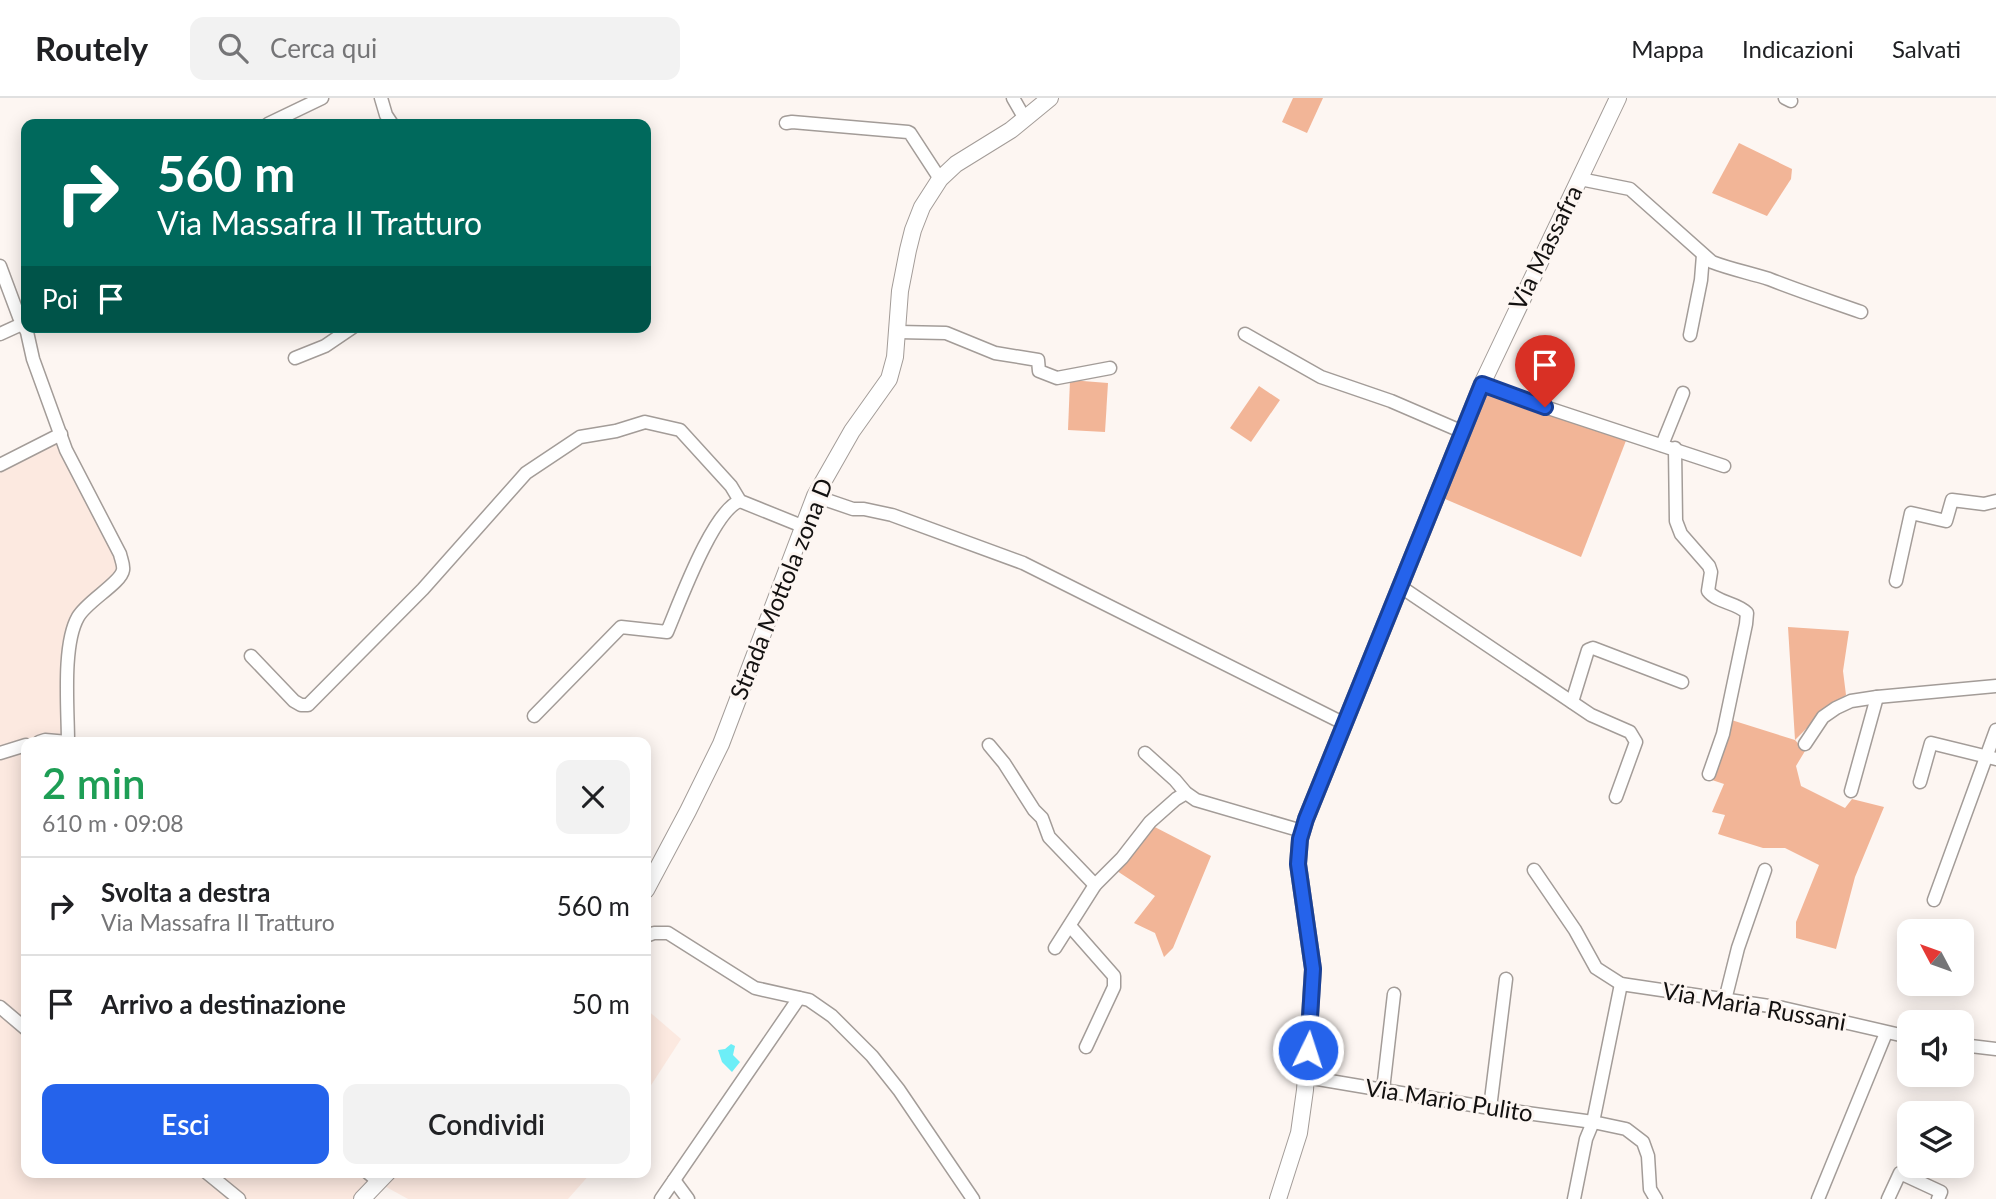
<!DOCTYPE html>
<html lang="it">
<head>
<meta charset="utf-8">
<style>
  :root { --surface:#fff; --page:#f2f2f2; --text:#202124; --muted:#757577; --line:#e0e0e0; --accent:#2563eb }
  body { margin:0; font-family:Lato,sans-serif; background:var(--page); color:var(--text); height:100vh; display:flex; flex-direction:column; font-size:26px; white-space:nowrap }
  * { box-sizing:border-box; margin:0 }
  p { font-size:23px; color:var(--muted) }
  .icon { flex:none; width:38px; height:38px; fill:none; stroke:currentColor; stroke-width:2; stroke-linecap:round; stroke-linejoin:round }
  .map { position:relative; flex:1; overflow:hidden }
  .drawer { position:absolute; left:21px; top:639px; width:630px; height:441px; display:flex; flex-direction:column; background:var(--surface); border-radius:14px; box-shadow:0 4px 18px #0003 }
  .drawer>* { flex:none }
  .top-card { position:absolute; left:21px; top:21px; width:630px; height:214px; border-radius:14px; box-shadow:0 4px 18px #0003; background:#00695c; color:#fff; overflow:hidden }
  .needle { width:46px; rotate:311deg }
  .controls { position:absolute; left:1897px; top:821px; display:grid; gap:14px }
  .controls a { display:grid; place-items:center; width:77px; height:77px; border-radius:14px; background:var(--surface); box-shadow:0 4px 18px #0003; font-size:35px }
  .pin { position:absolute; display:grid; place-items:center; width:60px; height:60px; color:#fff; margin:-72px -30px; border-radius:50% 50% 50% 0; rotate:-45deg; box-shadow:0 0 7px #0007 }
  .pin .icon { rotate:45deg }
  .me { position:absolute; width:77px; margin:-38px; rotate:4deg; stroke-linejoin:round; filter:drop-shadow(0 0 5px #0008) }
  .turn { display:flex; align-items:center; gap:24px; height:147px; padding:0 21px; font-size:32px }
  .turn .icon { width:91px; height:91px; stroke-width:2.5 }
  .turn b { display:block; font-size:49px; line-height:60px }
  .then { display:flex; align-items:center; height:66px; padding:0 21px; background:#0003; gap:14px; font-size:26px }
  .round { display:grid; place-items:center; flex:none; width:74px; height:74px; border-radius:14px; background:var(--page) }
  .headline { display:flex; align-items:center; justify-content:space-between; height:119px; padding:0 21px }
  h1 { font-size:42px; font-weight:600; line-height:52px; color:#1e9e55 }
  .action { display:flex; gap:14px; margin-top:auto; padding:14px 21px }
  .action a { flex:1; height:80px; border-radius:14px; background:var(--accent); color:#fff; font-size:28px; font-weight:600; line-height:80px; text-align:center }
  .action a+a { background:var(--page); color:var(--text) }
  ul { padding:0; list-style:none }
  li { display:flex; align-items:center; gap:21px; height:98px; padding:0 21px; border-top:2px solid var(--line) }
  li div { flex:1 }
  li b { display:block; font-size:26px }
  li em { font-style:normal }
  header { display:flex; align-items:center; gap:42px; box-sizing:border-box; height:98px; padding:0 35px; background:var(--surface); border-bottom:2px solid var(--line) }
  header strong { font-size:33px }
  nav { display:flex; gap:38px; margin-inline-start:auto; font-size:24px }
  .search { width:490px; height:63px; background:var(--page); display:flex; align-items:center; gap:18px; box-sizing:border-box; padding:0 24px; border-radius:14px; color:var(--muted); font-size:26px }
  .map>svg:first-child { display:block }
  .industrial { fill:#fce9e0 }
  .green { fill:#f2b597 }
  .water { fill:#6deef7 }
  .lines { fill:none; stroke-linecap:round; stroke-linejoin:round }
  .minor-casing { stroke:#a39c98; stroke-width:15 }
  .major-casing { stroke:#a39c98; stroke-width:18 }
  .minor { stroke:#fff; stroke-width:12 }
  .major { stroke:#fff; stroke-width:16 }
  .route-casing { stroke:#184099; stroke-width:18 }
  .route { stroke:#2563eb; stroke-width:12 }
  .labels { text-anchor:middle; stroke-width:6; stroke-linejoin:round; paint-order:stroke }
  .street-label { font-size:24px; fill:#131110; stroke:#fdf6f2 }
</style>
</head>
<body>
<header>
<strong>Routely</strong>
<div class="search"><svg class="icon" aria-label="search" viewBox="0 0 24 24"><circle cx="10" cy="10" r="6"/><path d="M15 15l6 6"/></svg>Cerca qui</div>
<nav><a>Mappa</a><a>Indicazioni</a><a>Salvati</a></nav>
</header>
<div class="map">
<svg width="1996" height="1101" viewBox="0 0 1996 1101">
  <rect width="100%" height="100%" fill="#fdf6f2"/>
  <g class="industrial">
    <polygon points="61,336 124,470 76,522 68,644 26,644 26,1074 591,1075 568,1101 408,1101 379,1085 361,1101 0,1101 0,367"/>
    <polygon points="646,911 681,941 646,995"/>
  </g>
  <g class="green">
    <polygon points="1293,0 1323,0 1307,35 1282,24"/>
    <polygon points="1739,45 1792,71 1791,81 1767,118 1712,95"/>
    <polygon points="1070,282 1108,285 1105,334 1068,332"/>
    <polygon points="1259,288 1280,302 1251,344 1230,330"/>
    <polygon points="1484,289 1627,340 1581,459 1438,398"/>
    <polygon points="1788,529 1849,533 1843,573 1846,597 1820,617 1795,642 1805,653 1796,668 1801,688 1845,710 1852,701 1884,709 1855,779 1836,851 1796,840 1796,824 1819,767 1785,750 1763,750 1718,736 1725,717 1712,714 1724,686 1706,680 1725,620 1795,642"/>
    <polygon points="1149,726 1211,758 1173,850 1164,859 1155,835 1134,825 1155,798 1114,771"/>
  </g>
  <polygon class="water" points="731,946 735,948 733,957 740,964 732,974 722,964 718,952 725,951"/>
  <g class="lines">
    <defs>
      <g id="minor">
        <polyline points="381,0 386,17 392,26"/>
        <polyline points="1013,0 1025,21"/>
        <polyline points="1785,0 1791,3"/>
        <polyline points="786,25 792,24 908,34 910,35 940,81"/>
        <polyline points="268,26 322,0"/>
        <path d="M1580,81L1630,91L1712,164C1730,171 1750,175 1769,181C1799,193 1830,203 1861,214"/>
        <path d="M0,168L19,219L27,234L33,261L66,352L120,456C121,461 124,467 123,472C121,485 87,503 78,519C62,547 68,611 68,644"/>
        <polyline points="898,234 946,235 995,255 1038,262 1039,273 1057,280 1110,270"/>
        <polyline points="0,236 22,226"/>
        <polyline points="1245,236 1321,279 1391,303 1463,334"/>
        <polyline points="1690,237 1701,182 1703,157"/>
        <polyline points="295,260 325,248 353,229"/>
        <polyline points="1482,286 1545,309 1724,368"/>
        <polyline points="1662,347 1683,295"/>
        <path d="M1675,350L1676,423L1681,436L1709,468L1711,474L1708,493C1717,505 1736,504 1747,515L1746,526L1723,636L1709,676"/>
        <polyline points="0,367 61,336"/>
        <polyline points="815,398 853,411 864,411 892,417 1023,465 1345,626"/>
        <polyline points="1896,483 1911,415 1946,423 1952,402 1984,406 1996,403"/>
        <polyline points="1401,489 1591,617 1630,634 1636,644 1616,699"/>
        <polyline points="251,558 294,603 301,607 308,607 423,491 526,375 580,339 616,333 645,324 680,332 731,388 740,403 802,428"/>
        <polyline points="1572,604 1588,552 1593,550 1682,584"/>
        <path d="M534,618L621,529L667,534C679,506 713,412 740,403"/>
        <polyline points="39,644 45,642 68,644"/>
        <polyline points="1805,646 1823,619 1836,610 1851,603 1877,599 1996,588"/>
        <polyline points="989,647 1004,665 1034,712 1042,720 1049,739 1095,787"/>
        <polyline points="0,655 26,647"/>
        <polyline points="1145,655 1175,682 1186,695 1196,702 1302,733"/>
        <polyline points="1920,684 1931,645 1996,661"/>
        <polyline points="1851,693 1877,599"/>
        <polyline points="1534,772 1575,832 1596,870 1621,886 1783,910 1909,939"/>
        <polyline points="1934,802 1996,632"/>
        <polyline points="1070,828 1114,878 1114,889 1086,949"/>
        <polyline points="646,838 654,835 668,835 755,890 809,902 832,918 872,958 899,992 973,1101"/>
        <polyline points="1055,850 1095,787 1122,760 1150,724 1176,701 1186,695"/>
        <polyline points="1725,902 1738,850 1765,772"/>
        <polyline points="0,909 26,931"/>
        <polyline points="1962,947 1996,951"/>
        <polyline points="1306,979 1490,1010 1593,1024 1626,1031 1643,1044 1648,1058 1650,1091 1656,1101"/>
        <polyline points="1383,992 1394,896"/>
        <polyline points="1490,1010 1506,881"/>
        <polyline points="206,1074 239,1101"/>
        <polyline points="367,1074 379,1084"/>
        <polyline points="674,1082 688,1101"/>
        <polyline points="661,1101 799,900"/>
        <polyline points="1574,1101 1586,1041 1593,1024 1621,886"/>
        <polyline points="1818,1101 1886,935"/>
        <polyline points="1888,1101 1900,1075 1941,1094 1938,1101"/>
      </g>
      <g id="major">
        <polyline points="646,792 688,713 721,646 815,398 852,333 889,281 895,259 900,193 908,152 913,132 922,109 940,81 956,66 1011,32 1050,0"/>
        <polyline points="362,1101 388,1074"/>
        <polyline points="1278,1101 1299,1035 1305,992 1313,871 1298,766 1300,741 1306,721 1482,286 1618,0"/>
      </g>
    </defs>
    <use href="#minor" class="minor-casing"/>
    <use href="#major" class="major-casing"/>
    <use href="#minor" class="minor"/>
    <use href="#major" class="major"/>
  </g>
  <g class="lines">
    <defs>
      <polyline id="route" points="1308,952 1313,871 1298,766 1300,741 1306,721 1482,286 1545,309"/>
    </defs>
    <use href="#route" class="route-casing"/>
    <use href="#route" class="route"/>
  </g>
  <g class="labels">
    <g class="street-label">
      <text transform="translate(1546 150) rotate(-64)" y="8">Via Massafra</text>
      <text transform="translate(782 491) rotate(-68)" y="8">Strada Mottola zona D</text>
      <text transform="translate(1754 909) rotate(10)" y="8">Via Maria Russani</text>
      <text transform="translate(1449 1003) rotate(9)" y="8">Via Mario Pulito</text>
    </g>
  </g>
</svg>
<div class="controls">
<a><svg class="needle" viewBox="-14 -14 28 28"><path d="M0-13l5 13h-10z" fill="#e53935"/><path d="M0 13l5-13h-10z" fill="#757577"/></svg></a>
<a><svg class="icon" aria-label="sound" viewBox="0 0 24 24"><path d="M4 9h4l5-4v14l-5-4H4zM17 9q2 3 0 6"/></svg></a>
<a><svg class="icon" aria-label="layers" viewBox="0 0 24 24"><path d="M12 4l9 5-9 5-9-5zM3 14l9 5 9-5"/></svg></a>
</div>
<div class="pin" style="left:1545px;top:309px;background:#d93025"><svg class="icon" aria-label="arrive" viewBox="0 0 24 24"><path d="M6 21V4h12l-3 4 3 4H6"/></svg></div>
<svg class="me" style="left:1308px;top:952px" viewBox="-20 -20 40 40"><circle r="17" fill="#2563eb" stroke="#fff" stroke-width="3"/><path d="M0-11L8 9 0 5-8 9z" fill="#fff"/></svg>
<div class="top-card">
<div class="turn"><svg class="icon" aria-label="right" viewBox="0 0 24 24"><path d="M7 20v-9h11M14 6l5 5-5 5"/></svg><div><b>560 m</b>Via Massafra II Tratturo</div></div>
<div class="then">Poi<svg class="icon" aria-label="arrive" viewBox="0 0 24 24"><path d="M6 21V4h12l-3 4 3 4H6"/></svg></div>
</div>
<section class="drawer">
<div class="headline"><div><h1>2 min</h1><p>610 m · 09:08</p></div><a class="round"><svg class="icon" aria-label="close" viewBox="0 0 24 24"><path d="M6 6l12 12M18 6L6 18"/></svg></a></div>
<ul>
<li><svg class="icon" aria-label="right" viewBox="0 0 24 24"><path d="M7 20v-9h11M14 6l5 5-5 5"/></svg><div><b>Svolta a destra</b><p>Via Massafra II Tratturo</p></div><em>560 m</em></li>
<li><svg class="icon" aria-label="arrive" viewBox="0 0 24 24"><path d="M6 21V4h12l-3 4 3 4H6"/></svg><div><b>Arrivo a destinazione</b></div><em>50 m</em></li>
</ul>
<div class="action"><a>Esci</a><a>Condividi</a></div>
</section>
</div>
</body>
</html>
